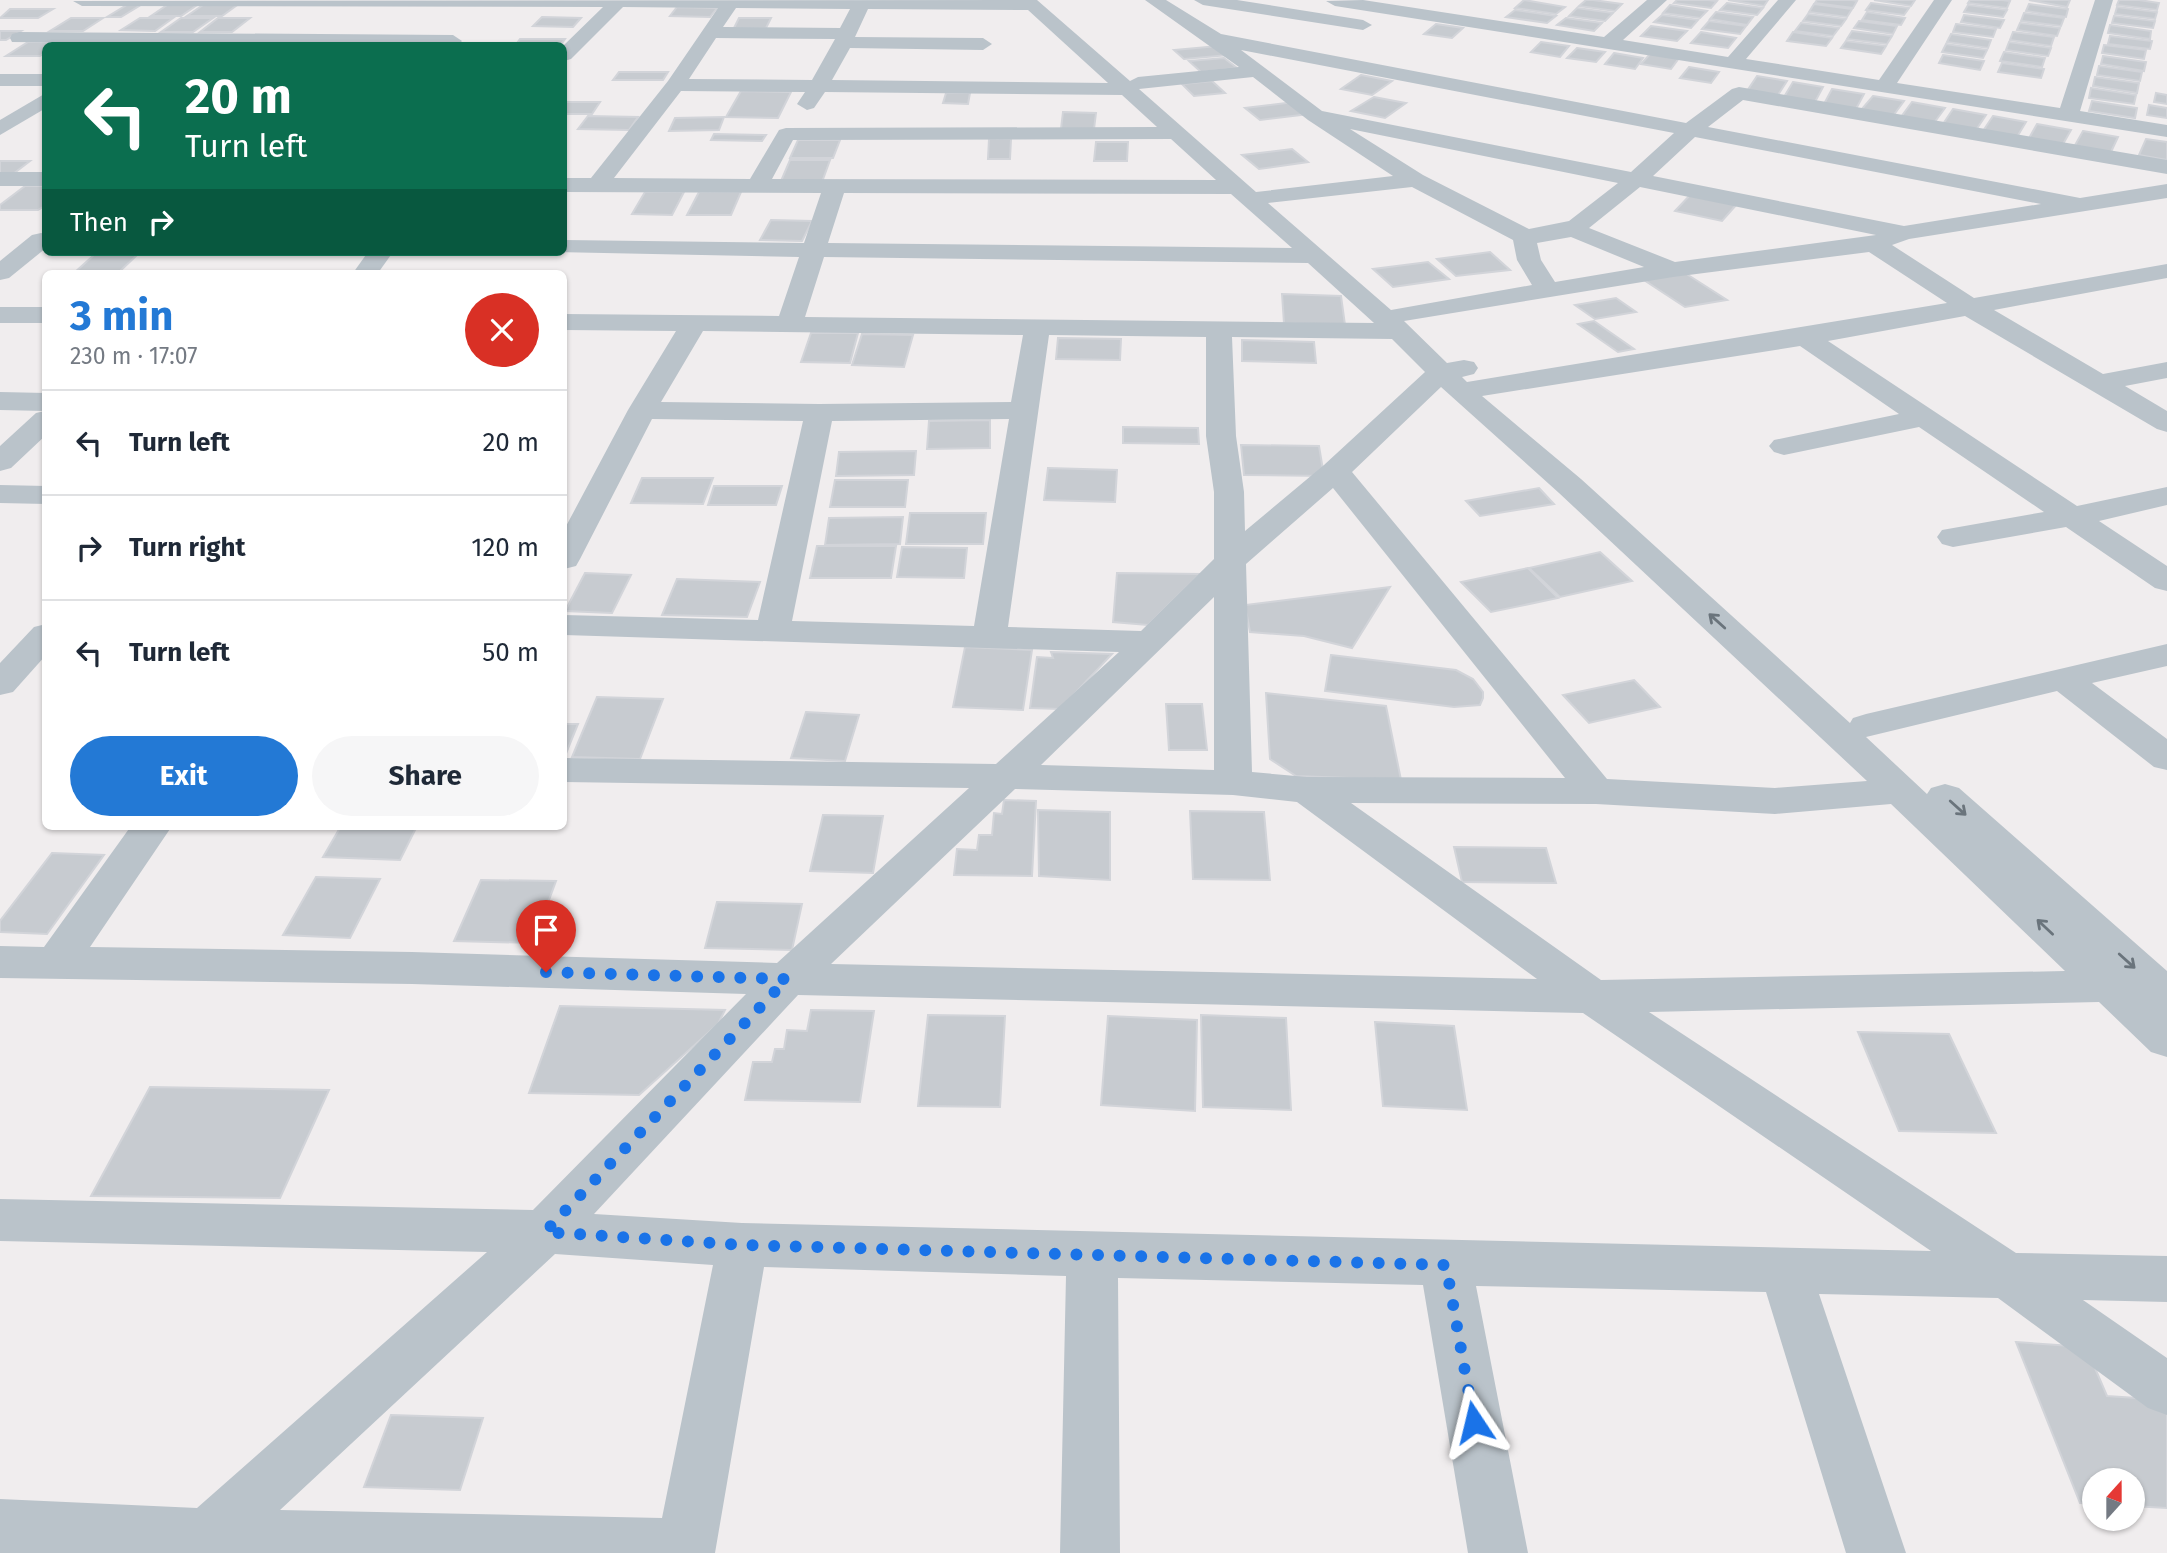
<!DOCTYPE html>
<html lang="en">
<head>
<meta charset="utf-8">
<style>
  :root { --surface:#fff; --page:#f6f6f7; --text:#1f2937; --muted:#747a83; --line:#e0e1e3; --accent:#2379d5 }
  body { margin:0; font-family:"Fira Sans",sans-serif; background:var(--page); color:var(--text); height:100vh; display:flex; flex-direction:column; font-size:26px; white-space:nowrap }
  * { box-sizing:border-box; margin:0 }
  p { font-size:23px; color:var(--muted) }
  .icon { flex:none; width:38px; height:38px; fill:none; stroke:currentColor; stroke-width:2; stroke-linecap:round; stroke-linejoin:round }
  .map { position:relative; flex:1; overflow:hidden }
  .details { position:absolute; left:42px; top:270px; width:525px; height:560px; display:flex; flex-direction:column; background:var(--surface); border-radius:10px; box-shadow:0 2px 5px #0004 }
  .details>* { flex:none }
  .guide { position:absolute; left:42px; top:42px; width:525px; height:214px; border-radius:10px; box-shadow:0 2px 5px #0004; background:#0b6e4f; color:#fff; overflow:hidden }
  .needle { width:46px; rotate:21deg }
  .tools { position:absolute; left:2082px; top:1468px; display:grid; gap:14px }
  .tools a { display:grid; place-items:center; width:63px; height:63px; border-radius:50%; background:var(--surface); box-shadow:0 2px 5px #0004; font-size:35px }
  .pin { position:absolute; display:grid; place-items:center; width:60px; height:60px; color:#fff; margin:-72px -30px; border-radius:50% 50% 50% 0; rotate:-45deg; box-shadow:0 0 7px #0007 }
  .pin .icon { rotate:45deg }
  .me { position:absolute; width:77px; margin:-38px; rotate:350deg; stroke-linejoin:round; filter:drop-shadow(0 0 5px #0008) }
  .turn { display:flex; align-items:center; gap:24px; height:147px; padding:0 28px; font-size:32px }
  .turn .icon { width:91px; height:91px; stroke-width:2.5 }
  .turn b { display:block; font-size:49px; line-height:60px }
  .then { display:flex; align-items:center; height:66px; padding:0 28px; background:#0003; gap:14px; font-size:26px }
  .round { display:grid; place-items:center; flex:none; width:74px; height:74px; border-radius:37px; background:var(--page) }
  .headline { display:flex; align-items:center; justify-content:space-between; height:119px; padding:0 28px }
  h1 { font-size:42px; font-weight:700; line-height:52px; color:var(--accent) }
  .button { display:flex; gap:14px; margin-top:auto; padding:14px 28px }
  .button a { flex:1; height:80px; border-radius:42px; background:var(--accent); color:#fff; font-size:28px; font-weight:700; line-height:80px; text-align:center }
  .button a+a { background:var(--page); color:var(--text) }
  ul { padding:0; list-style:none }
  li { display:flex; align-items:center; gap:21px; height:105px; padding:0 28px; border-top:2px solid var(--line) }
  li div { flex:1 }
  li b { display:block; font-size:26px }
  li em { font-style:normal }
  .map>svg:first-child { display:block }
  .building { fill:#c7cbd0; stroke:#d2d4d9; stroke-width:2 }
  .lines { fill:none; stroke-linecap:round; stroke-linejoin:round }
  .street { fill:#bac3ca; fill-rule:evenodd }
  .oneway { stroke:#6a747c }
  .route { stroke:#1a73e8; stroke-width:12; stroke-dasharray:0 21.6 }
</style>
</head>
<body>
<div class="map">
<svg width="2167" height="1553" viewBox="0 0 2167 1553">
  <rect width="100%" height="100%" fill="#f0edee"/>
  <g class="building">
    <polygon points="1524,0 1565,7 1556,14 1515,8"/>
    <polygon points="1586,0 1593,0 1622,4 1615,11 1579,6"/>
    <polygon points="1677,0 1708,0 1717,1 1711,8 1674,3"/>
    <polygon points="1728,0 1768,0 1764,6"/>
    <polygon points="1817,0 1852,0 1857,1 1853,8 1815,3"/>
    <polygon points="1874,0 1915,0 1911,6"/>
    <polygon points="1970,0 2002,0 2010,1 2007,8 1968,3"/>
    <polygon points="2029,0 2070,0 2067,7"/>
    <polygon points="2119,0 2139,0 2159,3 2157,10 2117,5"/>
    <polygon points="130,3 144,3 121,17 107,17"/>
    <polygon points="170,3 200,3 181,16 151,16"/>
    <polygon points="206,3 240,3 222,16 187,16"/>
    <polygon points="1727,3 1763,8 1757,15 1720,10"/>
    <polygon points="1871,3 1909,8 1904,15 1866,10"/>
    <polygon points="1814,4 1852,9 1847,17 1809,12"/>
    <polygon points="2029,4 2068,9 2066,17 2026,11"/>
    <polygon points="1670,5 1707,11 1700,18 1663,13"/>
    <polygon points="1968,5 2007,10 2003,17 1964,12"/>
    <polygon points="677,7 717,8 710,17 670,16"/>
    <polygon points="2117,7 2157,12 2155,19 2115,14"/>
    <polygon points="1577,8 1613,13 1605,21 1569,16"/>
    <polygon points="10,9 53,9 38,18 0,18"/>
    <polygon points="1515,10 1556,16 1547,23 1506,17"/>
    <polygon points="1716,12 1753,17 1747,25 1710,19"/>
    <polygon points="1867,12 1905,18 1901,25 1862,20"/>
    <polygon points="2024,13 2064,18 2061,26 2021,21"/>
    <polygon points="1808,14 1846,19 1841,26 1803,21"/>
    <polygon points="1662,15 1698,20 1691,28 1654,22"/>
    <polygon points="1964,15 2004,20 2000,28 1961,22"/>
    <polygon points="2114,16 2155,21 2153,28 2112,23"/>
    <polygon points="542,17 581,18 573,27 533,26"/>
    <polygon points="71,18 103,18 83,31 50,31"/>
    <polygon points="140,18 173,18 155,31 121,30"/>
    <polygon points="181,18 213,18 193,32 161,32"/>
    <polygon points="218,18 250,18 232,32 200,32"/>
    <polygon points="739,18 771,18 766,28 734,28"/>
    <polygon points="1566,18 1602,23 1594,31 1557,25"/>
    <polygon points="1709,21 1746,26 1740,34 1702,29"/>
    <polygon points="1859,21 1897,26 1893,34 1854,28"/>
    <polygon points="1801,23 1839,28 1833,36 1795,31"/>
    <polygon points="2020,23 2060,28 2057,36 2017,30"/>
    <polygon points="1436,24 1463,28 1452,38 1424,34"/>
    <polygon points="1956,24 1996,29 1993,37 1953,32"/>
    <polygon points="2110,25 2151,31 2150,39 2108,33"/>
    <polygon points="1651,26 1687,31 1677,41 1641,36"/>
    <polygon points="0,31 21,31 6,40 0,40"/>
    <polygon points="1852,31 1892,36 1887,44 1847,39"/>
    <polygon points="1701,32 1736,38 1728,48 1691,43"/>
    <polygon points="1793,32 1832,38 1826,46 1787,41"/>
    <polygon points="2013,32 2054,37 2051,46 2010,40"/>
    <polygon points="1951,34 1991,40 1988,48 1947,42"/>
    <polygon points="2110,36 2152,41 2150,49 2108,44"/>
    <polygon points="520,39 565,39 560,46 515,46"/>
    <polygon points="1846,41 1886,46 1881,54 1841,48"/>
    <polygon points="28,42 62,42 46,46 46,52 40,56 6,56"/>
    <polygon points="1541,42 1569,46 1560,57 1531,52"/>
    <polygon points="2009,42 2051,48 2048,56 2006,50"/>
    <polygon points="1946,44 1987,50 1983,58 1942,52"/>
    <polygon points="2104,45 2146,50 2144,59 2102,53"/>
    <polygon points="1218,46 1229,55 1184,59 1174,50"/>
    <polygon points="1577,48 1605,52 1596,62 1567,58"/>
    <polygon points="2004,52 2045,58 2042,67 2000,61"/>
    <polygon points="1614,53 1643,58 1635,69 1605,64"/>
    <polygon points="1650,54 1679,58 1671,69 1641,64"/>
    <polygon points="1943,55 1984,61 1980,70 1939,63"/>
    <polygon points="2103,56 2146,62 2144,71 2101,64"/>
    <polygon points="1224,58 1237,68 1201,72 1189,61"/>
    <polygon points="2002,63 2044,69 2041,78 1998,72"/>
    <polygon points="2099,66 2142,72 2140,81 2097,75"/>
    <polygon points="1689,67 1719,72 1711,83 1680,78"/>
    <polygon points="619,72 668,72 663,80 613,80"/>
    <polygon points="1361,75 1392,81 1372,95 1341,89"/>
    <polygon points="1757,76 1787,81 1778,95 1747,91"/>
    <polygon points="2095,77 2139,83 2137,93 2093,86"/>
    <polygon points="1212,81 1225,93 1194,96 1182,84"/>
    <polygon points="1793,82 1823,87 1815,102 1784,97"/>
    <polygon points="2091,88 2136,95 2134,104 2089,98"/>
    <polygon points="1832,89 1864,94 1856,109 1824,104"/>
    <polygon points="741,91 791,92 778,118 726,117"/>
    <polygon points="946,93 970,93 968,104 943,103"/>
    <polygon points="2156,93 2167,95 2167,104 2154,102"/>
    <polygon points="1873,96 1904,101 1893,116 1861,110"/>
    <polygon points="1374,97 1406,103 1385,118 1351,111"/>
    <polygon points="2092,101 2137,108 2135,118 2089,111"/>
    <polygon points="564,102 600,102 592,114 564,114"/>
    <polygon points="1294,102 1309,114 1260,120 1245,108"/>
    <polygon points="1912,102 1945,108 1934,123 1901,117"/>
    <polygon points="2149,105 2167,108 2167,118 2147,115"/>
    <polygon points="1953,109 1986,115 1976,130 1943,124"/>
    <polygon points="1063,112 1096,113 1094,129 1061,129"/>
    <polygon points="588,116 638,117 629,130 578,129"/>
    <polygon points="1993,116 2026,122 2017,137 1983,131"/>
    <polygon points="724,117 719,130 669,131 675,118"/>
    <polygon points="2037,124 2071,130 2062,146 2028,140"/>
    <polygon points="2083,131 2118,137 2110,154 2074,147"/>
    <polygon points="714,134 766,135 762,141 711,140"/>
    <polygon points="989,139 1011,139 1010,159 988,159"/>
    <polygon points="2146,139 2167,142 2167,160 2139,155"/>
    <polygon points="798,140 840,140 833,158 790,158"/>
    <polygon points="1096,142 1128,142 1127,161 1094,161"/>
    <polygon points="1292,149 1308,162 1259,169 1242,155"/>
    <polygon points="790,160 830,160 822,182 781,181"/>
    <polygon points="0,161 30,161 13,174 0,174"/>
    <polygon points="25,186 46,186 46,205 38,210 0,210 0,205"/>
    <polygon points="645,192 684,192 672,215 632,214"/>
    <polygon points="699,192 741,192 731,215 687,215"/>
    <polygon points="1691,194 1737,204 1722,221 1675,211"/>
    <polygon points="771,220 812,221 802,241 760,240"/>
    <polygon points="1490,252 1510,270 1456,276 1437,259"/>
    <polygon points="94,255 137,255 118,273 74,273"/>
    <polygon points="1428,262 1449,279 1393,287 1373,269"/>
    <polygon points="1685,273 1727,300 1685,307 1644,280"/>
    <polygon points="1282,294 1341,296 1345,325 1284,323"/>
    <polygon points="1616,298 1636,312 1595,319 1575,305"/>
    <polygon points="1594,321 1634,349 1618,352 1578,324"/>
    <polygon points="811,333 858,333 850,363 801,362"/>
    <polygon points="862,334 913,335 904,367 852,365"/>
    <polygon points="1058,338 1121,339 1120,360 1056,359"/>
    <polygon points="1242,340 1314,342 1316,363 1242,361"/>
    <polygon points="990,420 990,448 927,449 929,421"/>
    <polygon points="1123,427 1198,428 1199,444 1123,443"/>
    <polygon points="1241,445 1319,446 1324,476 1244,475"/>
    <polygon points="916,451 914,475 836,476 839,452"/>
    <polygon points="1048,468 1117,470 1115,502 1044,500"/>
    <polygon points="642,478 713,478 703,504 631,503"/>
    <polygon points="835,480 908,480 905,507 830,507"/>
    <polygon points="714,486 782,486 776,505 708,505"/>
    <polygon points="1539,488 1554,504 1480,516 1466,501"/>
    <polygon points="910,513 986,513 983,544 906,544"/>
    <polygon points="903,517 900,544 825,545 829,518"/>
    <polygon points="817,546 896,546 891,578 810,578"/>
    <polygon points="902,547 967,548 964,578 897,577"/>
    <polygon points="1600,552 1632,581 1560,597 1529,568"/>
    <polygon points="1528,568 1558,598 1491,612 1461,582"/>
    <polygon points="585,573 631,575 612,613 565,611"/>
    <polygon points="1117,573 1200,574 1148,625 1113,622"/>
    <polygon points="677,579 760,582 747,617 662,615"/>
    <polygon points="1390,587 1352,648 1304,636 1250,632 1245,605"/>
    <polygon points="965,647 1032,650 1023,710 953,707"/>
    <polygon points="1051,652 1112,654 1060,709 1030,708 1037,657 1053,658"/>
    <polygon points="1331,655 1456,670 1473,679 1483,692 1483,698 1480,705 1454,707 1325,691"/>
    <polygon points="1634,680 1660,707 1589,723 1563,695"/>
    <polygon points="1266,693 1386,706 1401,780 1296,776 1270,759"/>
    <polygon points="597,697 663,699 640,759 572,757"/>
    <polygon points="1166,704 1202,704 1207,750 1169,750"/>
    <polygon points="806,712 859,715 845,761 791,758"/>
    <polygon points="564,724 578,724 565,756 564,756"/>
    <polygon points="1004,800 1036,801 1032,876 954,875 957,849 977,850 979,835 992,835 994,813 1002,814"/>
    <polygon points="1038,810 1110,812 1110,880 1039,876"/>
    <polygon points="1190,811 1264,812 1270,880 1193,879"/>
    <polygon points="823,815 883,816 873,873 810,871"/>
    <polygon points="341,826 417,826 400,860 323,857"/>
    <polygon points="1454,847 1546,848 1556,883 1462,882"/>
    <polygon points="52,853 104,855 47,934 0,932 0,921"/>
    <polygon points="316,877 380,879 350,938 283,935"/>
    <polygon points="481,880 556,881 533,943 454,941"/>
    <polygon points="717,902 802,904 792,950 705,948"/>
    <polygon points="560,1006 725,1010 718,1024 639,1095 529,1093"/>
    <polygon points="811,1010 874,1011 860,1102 745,1100 753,1062 772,1062 775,1049 784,1049 787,1030 807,1031"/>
    <polygon points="928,1015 1005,1016 1000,1107 918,1106"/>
    <polygon points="1201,1015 1286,1018 1291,1110 1203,1107"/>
    <polygon points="1108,1016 1197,1020 1195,1111 1101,1105"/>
    <polygon points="1375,1022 1454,1026 1467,1110 1383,1106"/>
    <polygon points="1858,1032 1949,1034 1996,1133 1899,1131"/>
    <polygon points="150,1087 329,1090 280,1198 91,1196"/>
    <polygon points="2016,1342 2086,1347 2107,1396 2167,1400 2167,1508 2133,1506 2133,1480 2095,1480 2095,1504 2080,1503"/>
    <polygon points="391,1415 483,1418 460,1490 364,1487"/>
  </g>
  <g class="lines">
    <g class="street">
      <path d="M1037,0L1130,81L1138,77L1239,67L1145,0H1166L1221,34L1686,123L1732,89L1739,87L2167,160V174L1743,100L1708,127L2080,198L2167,184V198L1909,239L1892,245L1974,298L2167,264V278L1994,310L2103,374L2167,362V378L2125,386L2167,411V432L2157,429L1965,316L1828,341L2077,506L2167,487V505L2099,521L2167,566V591L2155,588L2066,527L1953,547L1942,544L1937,537L1942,530L2044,512L1919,427L1784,455L1774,452L1769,446L1774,440L1899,414L1800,346L1482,396L1581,479L1850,723L1853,718L1866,714L2167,644V666L2092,683L2167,739V770L2154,767L2057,691L1866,737L1927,794L1931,788L1945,784L1959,788L2167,971V1057L2151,1052L2099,1002L1649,1012L2016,1253L2167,1256V1302L2083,1300L2167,1358V1415L2148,1408L1998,1298L1819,1294L1906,1553H1846L1766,1292L1476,1286L1528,1553H1468L1423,1285L1118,1278L1120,1553H1060L1066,1276L764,1267L715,1553H0V1499L197,1508L487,1252L0,1241V1199L533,1210L746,994L412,984L0,978V946L44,947L131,826H172L90,947L412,952L777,963L969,788L564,782V758L996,764L1119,652L564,635V615L758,620L803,421L652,419L580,559L576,566L564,569V530L628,410L676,331L564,330V314L779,316L799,257L555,252H564V240L804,243L821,193L564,192V178H591L668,81L718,8L623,7L571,59L564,61L563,46L603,7L82,6L73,1ZM736,8L850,9L840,28L723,27ZM868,9L1028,10L1108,83L832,80L850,48L983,50L992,44L983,38L855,37ZM716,38L835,39L812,80L689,79ZM1241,50L1674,133L1631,172L1322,111ZM1253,77L1308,120L1393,176L1256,192L1139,89ZM681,91L805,92L797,104L807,110L814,108L825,92L1122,95L1157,127L786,128L779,130L750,179L614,178ZM1350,129L1618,183L1569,221L1529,229L1423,175ZM1695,137L2041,204L1904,226L1653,176ZM1171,139L1216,180L772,179L793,140ZM1412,187L1513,240L1517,260L1532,285L1391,310L1268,203ZM1640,187L1876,235L1675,262L1589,228ZM844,193L1231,194L1292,248L828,243ZM1571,237L1644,267L1555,282L1541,260L1537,243ZM1869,252L1947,303L1467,382L1462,377L1474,374L1478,368L1474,362L1464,360L1447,363L1404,321L1673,277ZM824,257L1308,263L1374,323L805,317ZM703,331L1023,335L1011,402L819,404L661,402ZM1049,335L1206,337V436L1214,492V559L1141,631L1008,627ZM1232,337L1392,339L1425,372L1324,465L1245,531L1244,492L1236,436ZM1441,387L1559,493L1867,781L1775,788L1607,779L1352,472ZM1009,419L974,626L792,621L832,421ZM1333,488L1565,778L1307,777L1252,772L1246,564ZM1214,597V770L1041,765ZM1015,789L1233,795L1297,802L1537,979L831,964ZM1351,803L1596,804L1775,814L1891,804L2065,971L1601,980ZM798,995L1583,1013L1931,1251L742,1223L594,1214ZM555,1254L713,1265L662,1518L280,1510Z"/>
      <polygon points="1194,0 1237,0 1363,20 1372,25 1363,30 1203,5"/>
      <polygon points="1363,0 1604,37 1647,0 1667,0 1623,40 1728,57 1778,0 1796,0 1746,59 1879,80 1934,0 1952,0 1897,83 2060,108 2095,0 2113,0 2080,111 2167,125 2167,137 1335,6 1326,1"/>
      <polygon points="19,32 453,35 462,41 457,46 12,42 10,38 12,34"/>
      <rect x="0" y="74" width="46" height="12"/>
      <polygon points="46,93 46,108 0,135 0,120"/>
      <rect x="0" y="172" width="46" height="14"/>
      <polygon points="41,233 46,234 46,248 9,278 0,280 0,261 32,235"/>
      <polygon points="368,252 393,252 378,273 353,273"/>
      <rect x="0" y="307" width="46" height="16"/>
      <polygon points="0,392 46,393 46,435 11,468 0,471 0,446 36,413 45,411 0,410"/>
      <polygon points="0,485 46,486 46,504 0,503"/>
      <polygon points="46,624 46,655 13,692 0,695 0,663 34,627"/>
    </g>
  </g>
  <defs><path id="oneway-shaft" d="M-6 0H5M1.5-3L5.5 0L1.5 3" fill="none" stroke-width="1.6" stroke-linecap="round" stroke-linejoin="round" transform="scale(1.75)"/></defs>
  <g class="oneway">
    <use href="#oneway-shaft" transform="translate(1717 621) rotate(-138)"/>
    <use href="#oneway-shaft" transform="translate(1958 808) rotate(42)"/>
    <use href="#oneway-shaft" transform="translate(2045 927) rotate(-137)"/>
    <use href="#oneway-shaft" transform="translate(2127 961) rotate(42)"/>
  </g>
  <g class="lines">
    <polyline class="route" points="546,972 787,979 545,1232 743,1245 1446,1265 1474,1422"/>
  </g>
</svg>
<div class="tools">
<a><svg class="needle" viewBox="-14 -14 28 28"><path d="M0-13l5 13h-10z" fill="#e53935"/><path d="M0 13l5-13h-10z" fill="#747a83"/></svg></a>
</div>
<div class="pin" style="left:546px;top:972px;background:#d93025"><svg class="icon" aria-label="arrive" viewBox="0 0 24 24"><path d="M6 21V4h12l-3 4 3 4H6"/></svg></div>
<svg class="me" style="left:1474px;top:1422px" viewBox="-20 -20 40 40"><path d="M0-17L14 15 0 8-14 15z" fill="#1a73e8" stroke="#fff" stroke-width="4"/></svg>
<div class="guide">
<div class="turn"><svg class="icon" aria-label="left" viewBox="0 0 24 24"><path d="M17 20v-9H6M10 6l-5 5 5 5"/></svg><div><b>20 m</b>Turn left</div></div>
<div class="then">Then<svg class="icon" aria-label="right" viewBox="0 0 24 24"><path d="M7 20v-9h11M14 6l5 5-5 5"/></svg></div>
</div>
<section class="details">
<div class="headline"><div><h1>3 min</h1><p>230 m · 17:07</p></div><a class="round" style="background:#d93025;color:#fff"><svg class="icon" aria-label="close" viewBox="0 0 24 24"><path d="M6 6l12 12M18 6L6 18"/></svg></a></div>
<ul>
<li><svg class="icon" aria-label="left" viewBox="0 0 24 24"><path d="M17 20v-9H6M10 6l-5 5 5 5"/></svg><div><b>Turn left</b></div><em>20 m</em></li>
<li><svg class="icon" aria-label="right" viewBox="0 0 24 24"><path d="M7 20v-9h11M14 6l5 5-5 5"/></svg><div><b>Turn right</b></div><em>120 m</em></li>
<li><svg class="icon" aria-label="left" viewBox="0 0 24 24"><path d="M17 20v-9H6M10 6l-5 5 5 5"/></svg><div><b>Turn left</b></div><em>50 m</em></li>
</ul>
<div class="button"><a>Exit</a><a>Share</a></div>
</section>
</div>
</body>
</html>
